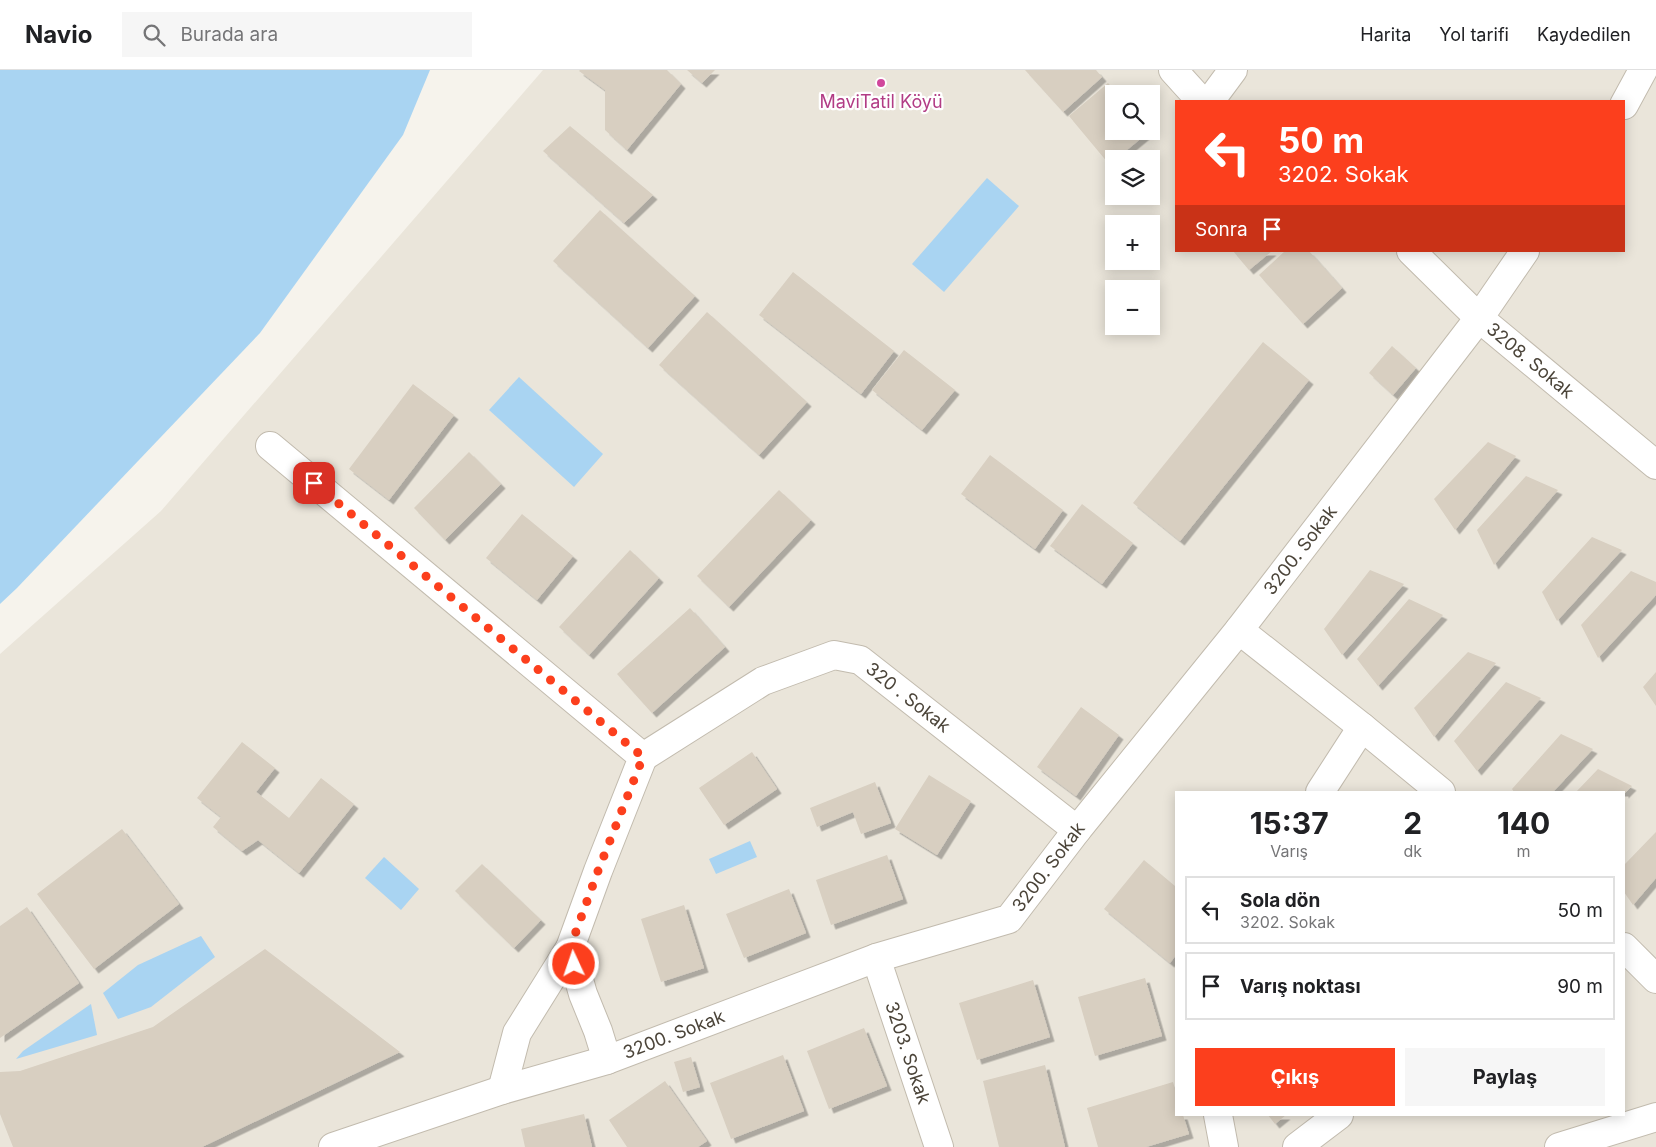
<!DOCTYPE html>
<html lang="tr">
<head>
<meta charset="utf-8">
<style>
  :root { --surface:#fff; --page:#f6f6f6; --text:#202124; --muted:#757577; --line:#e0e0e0; --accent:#fc3f1d }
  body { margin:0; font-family:Inter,sans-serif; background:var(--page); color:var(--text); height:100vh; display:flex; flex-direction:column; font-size:19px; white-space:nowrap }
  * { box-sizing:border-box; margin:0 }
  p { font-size:16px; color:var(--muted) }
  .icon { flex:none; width:28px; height:28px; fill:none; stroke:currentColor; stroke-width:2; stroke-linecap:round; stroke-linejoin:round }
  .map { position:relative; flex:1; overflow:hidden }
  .drawer { position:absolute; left:1175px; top:721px; width:450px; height:325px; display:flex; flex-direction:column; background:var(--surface); border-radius:0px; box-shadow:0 2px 12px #0003 }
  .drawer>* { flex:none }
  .guide { position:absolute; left:1175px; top:30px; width:450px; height:152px; border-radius:0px; box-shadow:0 2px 12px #0003; background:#fc3f1d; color:#fff; overflow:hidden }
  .buttons { position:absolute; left:1105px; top:15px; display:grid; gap:10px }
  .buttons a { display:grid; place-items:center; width:55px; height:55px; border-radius:0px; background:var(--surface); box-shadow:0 2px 12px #0003; font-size:25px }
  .pin { position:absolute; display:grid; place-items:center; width:42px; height:42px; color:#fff; margin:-21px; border-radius:10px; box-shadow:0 2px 8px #0006 }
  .me { position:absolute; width:55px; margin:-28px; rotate:357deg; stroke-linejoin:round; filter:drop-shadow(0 0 4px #0008) }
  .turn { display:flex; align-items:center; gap:18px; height:105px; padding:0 20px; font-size:22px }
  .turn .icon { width:65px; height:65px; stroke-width:2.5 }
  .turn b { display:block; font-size:35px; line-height:42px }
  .then { display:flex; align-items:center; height:48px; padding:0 20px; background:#0003; gap:10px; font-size:19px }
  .eta { display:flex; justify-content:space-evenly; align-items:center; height:85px; text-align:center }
  .eta b { font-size:30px; font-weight:700; line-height:35px }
  .button { display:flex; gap:10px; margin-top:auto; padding:10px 20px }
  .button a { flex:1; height:58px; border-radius:0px; background:var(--accent); color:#fff; font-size:20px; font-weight:700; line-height:58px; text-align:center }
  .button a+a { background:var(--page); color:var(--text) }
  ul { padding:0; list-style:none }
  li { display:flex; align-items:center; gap:15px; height:68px; margin:0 10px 8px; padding:0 10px; border:2px solid var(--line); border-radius:0px }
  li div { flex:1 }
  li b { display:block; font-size:19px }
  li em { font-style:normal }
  header { display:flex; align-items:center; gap:30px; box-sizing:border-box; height:70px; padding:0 25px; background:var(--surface); border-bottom:1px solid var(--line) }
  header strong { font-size:24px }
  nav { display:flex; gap:28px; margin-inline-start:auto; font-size:18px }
  .search { width:350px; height:45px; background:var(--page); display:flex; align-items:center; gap:12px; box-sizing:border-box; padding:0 18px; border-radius:0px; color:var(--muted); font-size:19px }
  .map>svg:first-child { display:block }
  .residential { fill:#eae5da; fill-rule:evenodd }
  .water { fill:#a9d4f2 }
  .building { fill:#d8cfc1; filter:url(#shadow) }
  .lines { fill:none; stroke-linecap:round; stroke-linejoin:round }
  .minor-casing { stroke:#c2bbae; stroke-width:30 }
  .minor { stroke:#fff; stroke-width:28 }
  .route { stroke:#fc3f1d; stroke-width:9; stroke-dasharray:0 16.2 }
  .hotel-dot { fill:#d1479c; stroke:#fff; stroke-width:2 }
  .labels { text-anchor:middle; stroke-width:4.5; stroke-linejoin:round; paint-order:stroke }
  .hotel-label { font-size:18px; fill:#b23c85; stroke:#fff }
  .street-label { font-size:18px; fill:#4b4439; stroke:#fff }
</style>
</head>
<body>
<header>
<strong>Navio</strong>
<div class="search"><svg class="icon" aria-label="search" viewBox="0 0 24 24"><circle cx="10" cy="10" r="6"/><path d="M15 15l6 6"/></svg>Burada ara</div>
<nav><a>Harita</a><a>Yol tarifi</a><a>Kaydedilen</a></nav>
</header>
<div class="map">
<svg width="1656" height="1077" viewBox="0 0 1656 1077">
  <defs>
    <filter id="shadow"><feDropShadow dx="4.5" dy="4.5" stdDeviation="0" flood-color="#0004"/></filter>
  </defs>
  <rect width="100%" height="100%" fill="#f6f3ec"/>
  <path class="residential" d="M543,0H1656V1077H0V584L161,441ZM1114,24H1151V61H1114ZM1176,31H1624V181H1176ZM1114,89H1151V126H1114ZM1114,154H1151V191H1114ZM1114,219H1151V256H1114ZM1176,722H1624V1045H1176Z"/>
  <g class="water">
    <polygon points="0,0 430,0 403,65 260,263 17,518 0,534"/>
    <polygon points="987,108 1019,136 944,222 912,194"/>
    <polygon points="519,307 603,384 574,417 489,340"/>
    <polygon points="750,771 757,787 716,804 709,789"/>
    <polygon points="384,787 419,819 401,840 365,808"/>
    <polygon points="201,866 215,887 151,937 118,949 103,923 138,895"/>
    <polygon points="91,934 97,965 16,989 23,981"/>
  </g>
  <g class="building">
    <polygon points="580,0 667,0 681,14 627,80 605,60 605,20 579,1"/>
    <polygon points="687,0 715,0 702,13"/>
    <polygon points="1025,0 1096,0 1102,7 1063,42"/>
    <polygon points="1108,13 1118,24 1114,24 1114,61 1150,61 1116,89 1114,89 1114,91 1109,94 1069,46"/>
    <polygon points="570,56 653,125 624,153 543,81"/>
    <polygon points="600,140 695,226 648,278 553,191"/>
    <polygon points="1233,181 1272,181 1249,200"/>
    <polygon points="1285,181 1309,181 1342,218 1303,254 1259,205"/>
    <polygon points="793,202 894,281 861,324 759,245"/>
    <polygon points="707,242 807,332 759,385 659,295"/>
    <polygon points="1263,272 1309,310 1180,471 1133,433"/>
    <polygon points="1392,276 1416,298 1393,325 1369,303"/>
    <polygon points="904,280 955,320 922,360 872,320"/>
    <polygon points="413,314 454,345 389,430 349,399"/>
    <polygon points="1488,372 1516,386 1455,460 1434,429"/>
    <polygon points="469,382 501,414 445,470 414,438"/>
    <polygon points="990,385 1063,440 1035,479 961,424"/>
    <polygon points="1526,406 1558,420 1494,495 1477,460"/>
    <polygon points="779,420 811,450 729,537 697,506"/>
    <polygon points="1082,434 1133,473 1102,514 1050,476"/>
    <polygon points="522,444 573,486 537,530 486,488"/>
    <polygon points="1592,467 1622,480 1557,551 1542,522"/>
    <polygon points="630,480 659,508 589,585 559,557"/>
    <polygon points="1370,500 1404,514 1342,585 1324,559"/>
    <polygon points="1631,501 1656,512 1656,525 1598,588 1581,555"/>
    <polygon points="1409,529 1443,545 1378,616 1357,589"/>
    <polygon points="690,538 725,577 652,643 617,604"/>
    <polygon points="1468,582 1496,593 1434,667 1414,638"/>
    <polygon points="1656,602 1656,636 1643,617"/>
    <polygon points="1506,612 1541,628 1477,701 1454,671"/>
    <polygon points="1081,637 1119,665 1076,726 1037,697"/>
    <polygon points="1561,664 1593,679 1553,722 1514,722 1512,719"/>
    <polygon points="242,672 275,698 256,722 289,748 321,708 354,734 299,803 258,770 242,781 213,757 221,747 197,728"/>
    <polygon points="752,682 777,719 724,755 699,718"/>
    <polygon points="1598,699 1632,716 1624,724 1624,722 1576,722"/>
    <polygon points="929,705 971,731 937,785 895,759"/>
    <polygon points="875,712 891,753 861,764 853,742 817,757 810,738"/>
    <polygon points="122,759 179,834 94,899 37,824"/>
    <polygon points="1656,762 1656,808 1633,835 1624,822 1624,795"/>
    <polygon points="887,785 903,829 831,855 816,810"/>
    <polygon points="1144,790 1176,817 1176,885 1170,893 1104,839"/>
    <polygon points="482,794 541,850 514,878 455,821"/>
    <polygon points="789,819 806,863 744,888 726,844"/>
    <polygon points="684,835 704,898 661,912 641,849"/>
    <polygon points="27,837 79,913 0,968 0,856"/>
    <polygon points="265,879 400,982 202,1077 13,1077 0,1044 0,1002 20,1001 153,957"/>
    <polygon points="1145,908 1162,966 1095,986 1078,927"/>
    <polygon points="1033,910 1050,967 977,990 959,933"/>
    <polygon points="864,958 887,1016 829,1039 807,981"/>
    <polygon points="783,985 804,1041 731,1069 710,1013"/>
    <polygon points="691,987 700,1017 683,1022 674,992"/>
    <polygon points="1045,995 1065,1077 999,1077 983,1011"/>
    <polygon points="665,1011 707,1071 698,1077 627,1077 609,1050"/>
    <polygon points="1173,1012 1176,1022 1176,1045 1183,1045 1189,1064 1146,1077 1098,1077 1087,1038"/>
    <polygon points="584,1044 592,1077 525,1077 521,1059"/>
    <polygon points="1268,1045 1286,1045 1275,1054"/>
  </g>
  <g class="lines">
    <defs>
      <g id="minor">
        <polyline points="1173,0 1201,31"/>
        <polyline points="1210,31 1233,0"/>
        <polyline points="1624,35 1643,0"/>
        <path id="s1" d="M1411,181L1479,248L1656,395"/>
        <polyline points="270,376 643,687 598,801 570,878 583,924 598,961 607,990"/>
        <polyline points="1239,560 1362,657 1441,722"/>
        <path id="s2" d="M643,687L763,611L834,585L860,590L1077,760"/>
        <polyline points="1320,722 1362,657"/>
        <polyline points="1624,877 1656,909"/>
        <path id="s3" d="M876,888L939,1077"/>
        <polyline points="502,1020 517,963 570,878"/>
        <polyline points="1218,1045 1224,1077"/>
        <path id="s4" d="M333,1077L502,1020L607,990L876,888L1009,849L1077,760L1239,560L1479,248L1525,181"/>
        <polyline points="1297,1077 1339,1045"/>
        <polyline points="1559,1077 1656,1047"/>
      </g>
    </defs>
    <use href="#minor" class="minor-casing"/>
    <use href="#minor" class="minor"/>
  </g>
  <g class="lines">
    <polyline class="route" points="314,413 643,687 598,801 570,878 574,894"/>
  </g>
  <circle class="hotel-dot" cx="881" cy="13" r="5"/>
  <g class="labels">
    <g class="hotel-label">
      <text x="881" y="38">MaviTatil Köyü</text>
    </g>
    <g class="street-label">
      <text dy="6" stroke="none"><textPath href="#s1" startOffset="162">3208. Sokak</textPath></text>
      <text dy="6" stroke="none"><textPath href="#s4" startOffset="1184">3200. Sokak</textPath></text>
      <text dy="6" stroke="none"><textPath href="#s2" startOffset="305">320 . Sokak</textPath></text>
      <text dy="6" stroke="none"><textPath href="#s4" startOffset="779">3200. Sokak</textPath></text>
      <text dy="6" stroke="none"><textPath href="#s4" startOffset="359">3200. Sokak</textPath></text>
      <text dy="6" stroke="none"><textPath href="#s3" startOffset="100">3203. Sokak</textPath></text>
    </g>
  </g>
</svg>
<div class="buttons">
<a><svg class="icon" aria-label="search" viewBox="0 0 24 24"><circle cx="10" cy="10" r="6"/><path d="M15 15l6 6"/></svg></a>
<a><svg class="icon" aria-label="layers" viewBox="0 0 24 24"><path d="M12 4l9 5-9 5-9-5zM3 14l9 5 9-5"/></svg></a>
<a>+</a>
<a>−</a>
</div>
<div class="pin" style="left:314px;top:413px;background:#d93025"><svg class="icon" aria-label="arrive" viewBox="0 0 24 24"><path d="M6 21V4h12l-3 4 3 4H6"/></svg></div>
<svg class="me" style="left:574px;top:894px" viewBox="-20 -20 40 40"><circle r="17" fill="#fc3f1d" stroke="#fff" stroke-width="3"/><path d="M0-11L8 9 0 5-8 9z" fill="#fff"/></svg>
<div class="guide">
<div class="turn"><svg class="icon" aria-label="left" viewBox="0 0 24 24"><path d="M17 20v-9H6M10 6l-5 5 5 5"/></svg><div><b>50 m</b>3202. Sokak</div></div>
<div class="then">Sonra<svg class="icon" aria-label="arrive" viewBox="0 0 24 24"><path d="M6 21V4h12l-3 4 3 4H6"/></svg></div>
</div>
<section class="drawer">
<div class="eta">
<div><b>15:37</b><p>Varış</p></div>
<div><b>2</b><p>dk</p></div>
<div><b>140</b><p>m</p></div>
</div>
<ul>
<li><svg class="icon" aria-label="left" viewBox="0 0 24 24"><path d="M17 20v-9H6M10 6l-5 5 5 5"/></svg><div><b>Sola dön</b><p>3202. Sokak</p></div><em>50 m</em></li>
<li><svg class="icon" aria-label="arrive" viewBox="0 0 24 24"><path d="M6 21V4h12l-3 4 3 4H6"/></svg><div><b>Varış noktası</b></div><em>90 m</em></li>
</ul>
<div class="button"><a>Çıkış</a><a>Paylaş</a></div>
</section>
</div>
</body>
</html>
